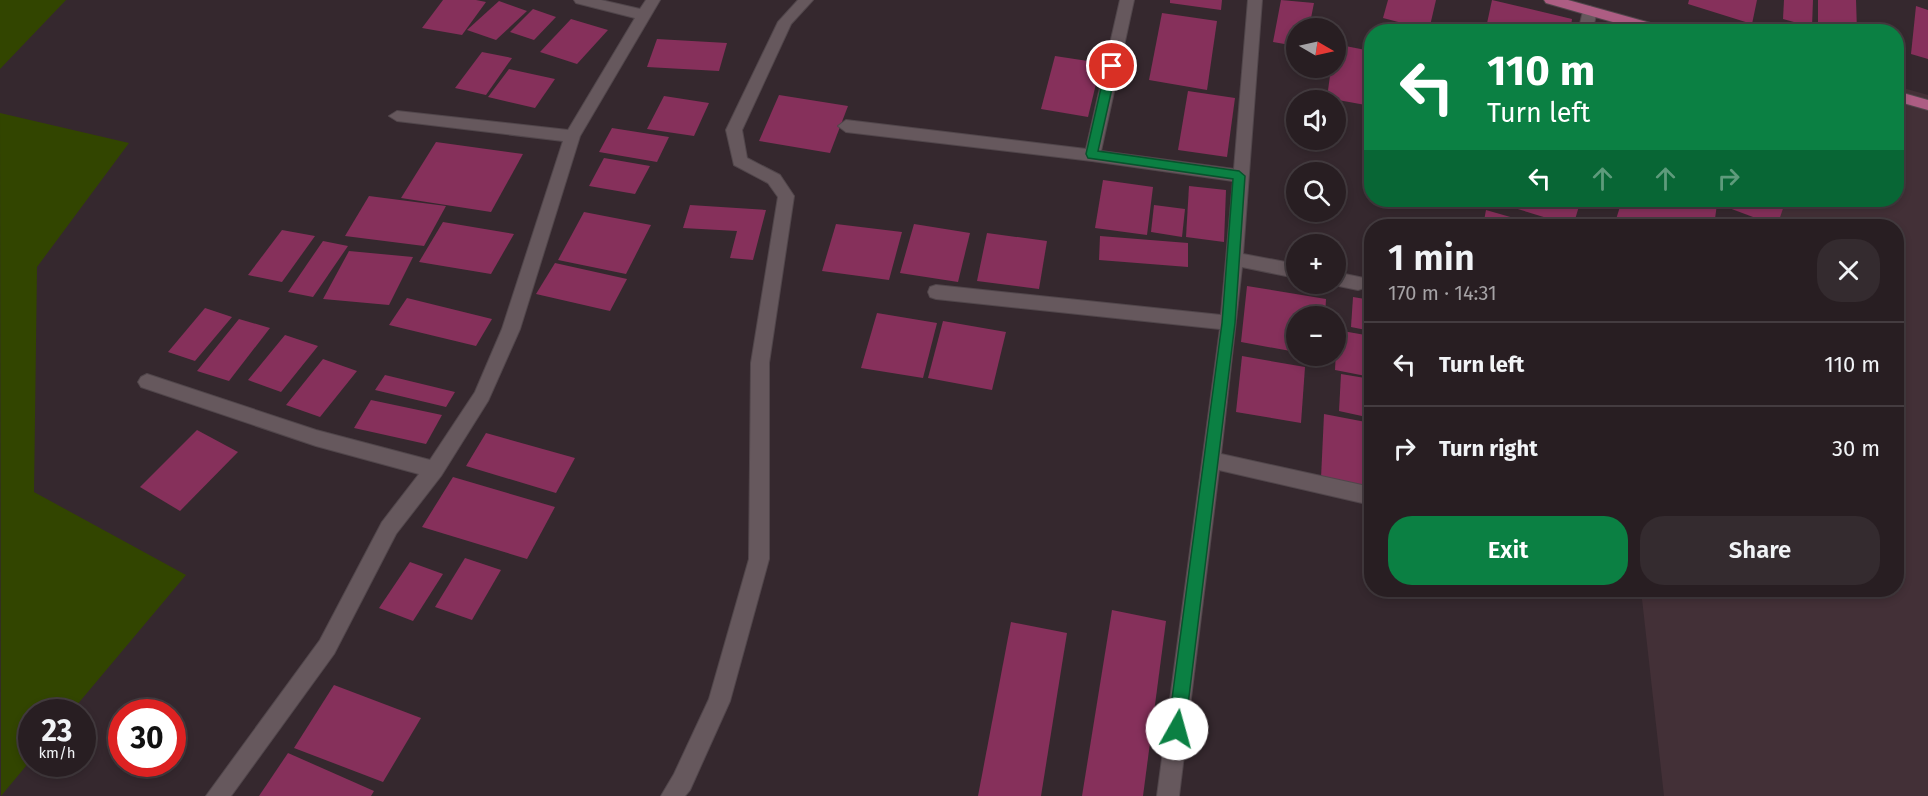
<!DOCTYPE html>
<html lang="en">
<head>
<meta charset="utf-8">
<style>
  :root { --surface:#281e22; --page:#342b2f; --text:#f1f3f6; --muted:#a5a2a5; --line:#443c40; --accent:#0b8043 }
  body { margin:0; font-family:"Fira Sans",sans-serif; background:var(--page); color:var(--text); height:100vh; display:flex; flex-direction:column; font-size:22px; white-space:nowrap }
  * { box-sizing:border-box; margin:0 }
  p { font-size:20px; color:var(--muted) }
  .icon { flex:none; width:33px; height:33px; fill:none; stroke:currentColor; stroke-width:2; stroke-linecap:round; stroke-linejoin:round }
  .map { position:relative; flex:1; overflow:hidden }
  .side { position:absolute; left:1364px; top:219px; width:540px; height:378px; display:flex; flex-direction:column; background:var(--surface); border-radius:24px; box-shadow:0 3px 9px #0003,0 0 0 2px var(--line) }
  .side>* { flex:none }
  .top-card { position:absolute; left:1364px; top:24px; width:540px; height:183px; border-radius:24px; box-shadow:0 3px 9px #0003,0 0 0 2px var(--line); background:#0b8043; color:#fff; overflow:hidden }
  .needle { width:39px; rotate:99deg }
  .tools { position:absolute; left:1286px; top:18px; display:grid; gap:12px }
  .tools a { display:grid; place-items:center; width:60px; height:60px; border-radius:50%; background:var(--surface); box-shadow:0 3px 9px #0003,0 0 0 2px var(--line); font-size:30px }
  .speed { position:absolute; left:18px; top:699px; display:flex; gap:12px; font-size:30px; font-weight:700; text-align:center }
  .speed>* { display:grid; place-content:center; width:78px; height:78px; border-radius:50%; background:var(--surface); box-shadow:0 3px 9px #0003,0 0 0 2px var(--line); line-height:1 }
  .speed small { font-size:15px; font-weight:400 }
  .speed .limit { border:9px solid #d22; background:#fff; color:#111 }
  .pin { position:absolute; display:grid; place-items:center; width:51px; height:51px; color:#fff; margin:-26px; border:3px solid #fff; border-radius:50%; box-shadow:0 2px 6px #0007 }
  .me { position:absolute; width:66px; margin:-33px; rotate:7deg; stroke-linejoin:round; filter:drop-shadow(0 0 4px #0008) }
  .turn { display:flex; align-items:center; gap:21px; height:126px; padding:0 24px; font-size:27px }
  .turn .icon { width:78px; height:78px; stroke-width:2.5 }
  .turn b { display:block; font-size:42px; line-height:51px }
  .lanes { display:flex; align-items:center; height:57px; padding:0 24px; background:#0003; justify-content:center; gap:30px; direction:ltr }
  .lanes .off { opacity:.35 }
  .round { display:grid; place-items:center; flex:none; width:63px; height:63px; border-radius:24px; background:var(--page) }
  .summary { display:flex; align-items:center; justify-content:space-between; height:102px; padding:0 24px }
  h1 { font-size:36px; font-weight:600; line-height:45px }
  .cta { display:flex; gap:12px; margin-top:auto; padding:12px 24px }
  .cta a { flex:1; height:69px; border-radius:24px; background:var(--accent); color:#fff; font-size:24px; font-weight:600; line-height:69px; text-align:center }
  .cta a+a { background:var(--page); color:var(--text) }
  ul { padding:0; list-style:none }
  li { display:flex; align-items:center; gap:18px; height:84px; padding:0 24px; border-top:2px solid var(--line) }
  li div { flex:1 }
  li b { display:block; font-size:22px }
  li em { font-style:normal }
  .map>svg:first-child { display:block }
  .built { fill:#433037 }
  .green { fill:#324500 }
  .building { fill:#86305b }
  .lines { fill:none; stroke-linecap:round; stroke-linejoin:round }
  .minor-casing { stroke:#51464b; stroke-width:2 }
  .major-casing { stroke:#51464b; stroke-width:2 }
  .minor { fill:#66585d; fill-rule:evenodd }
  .major { fill:#ad5d83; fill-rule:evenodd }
  .route { fill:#0b8043; stroke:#07532c; stroke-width:1.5 }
</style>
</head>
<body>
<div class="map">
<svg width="1928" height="796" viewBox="0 0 1928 796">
  <rect width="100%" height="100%" fill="#35282e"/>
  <polygon class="built" points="1896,86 1928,95 1928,796 1664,796 1641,590 1896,590 1896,226 1765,226 1765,200 1896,200"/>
  <g class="green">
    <polygon points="0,0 66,0 0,69"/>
    <polygon points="0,113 129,143 37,267 34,492 186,575 71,712 32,712 31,760 1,796"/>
  </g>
  <g class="building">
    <polygon points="443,0 476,0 486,2 462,35 422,28"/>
    <polygon points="1170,0 1222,0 1221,10 1170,3"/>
    <polygon points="1281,0 1314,3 1309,28 1296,28 1296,46 1273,42"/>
    <polygon points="1388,0 1436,0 1429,30 1383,18"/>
    <polygon points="1492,0 1572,19 1570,32 1501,32 1486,28"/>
    <polygon points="1689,0 1757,0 1752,24 1688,4"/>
    <polygon points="1784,0 1813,0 1812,27 1783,19"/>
    <polygon points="1818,0 1856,0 1857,32 1818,32"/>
    <polygon points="499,1 527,11 496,40 467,30"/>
    <polygon points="1916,6 1928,10 1928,59 1911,54"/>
    <polygon points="533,9 556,17 534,40 510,32"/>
    <polygon points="1162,13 1217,21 1207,90 1149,80"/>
    <polygon points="571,19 608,30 577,64 540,52"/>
    <polygon points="657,39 727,43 719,71 647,67"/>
    <polygon points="1335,44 1371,51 1371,106 1327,98 1331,68 1335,68"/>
    <polygon points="482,52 512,58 486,95 455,88"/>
    <polygon points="1055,56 1101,63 1088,117 1041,109"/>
    <polygon points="509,69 555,79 535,108 488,97"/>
    <polygon points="1188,91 1235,98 1227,157 1178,150"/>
    <polygon points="779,95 848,106 830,153 759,141"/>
    <polygon points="664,96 709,103 694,136 647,129"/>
    <polygon points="612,128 669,137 657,162 599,152"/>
    <polygon points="436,142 523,154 491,212 401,198"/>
    <polygon points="604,158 650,166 635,194 589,186"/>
    <polygon points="1103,180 1153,187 1147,235 1095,228"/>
    <polygon points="1189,186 1226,190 1224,242 1186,237"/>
    <polygon points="369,196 446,206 424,246 345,236"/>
    <polygon points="1510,200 1569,200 1580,203 1573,226 1508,206"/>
    <polygon points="1622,200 1704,200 1717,204 1714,226 1614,226"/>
    <polygon points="1723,200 1786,200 1777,226 1721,205"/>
    <polygon points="690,205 766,210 753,260 730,258 737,231 683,228"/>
    <polygon points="1154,205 1185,209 1182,237 1151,232"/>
    <polygon points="1486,210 1542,226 1483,226"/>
    <polygon points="584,212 651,225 626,274 558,260"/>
    <polygon points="443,222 514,234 491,274 419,262"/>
    <polygon points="836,224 902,232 889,280 822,271"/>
    <polygon points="914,224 970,233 958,282 900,273"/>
    <polygon points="282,230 315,236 282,282 248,275"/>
    <polygon points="987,233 1047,241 1039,289 977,281"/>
    <polygon points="1100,236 1188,243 1188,267 1099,260"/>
    <polygon points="323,241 348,246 313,297 288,292"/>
    <polygon points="349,251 413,257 389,305 323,299"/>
    <polygon points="555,263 627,279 610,311 536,294"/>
    <polygon points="1247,286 1326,299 1325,316 1296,316 1296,352 1241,342"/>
    <polygon points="1353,297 1371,300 1371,331 1351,327"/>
    <polygon points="407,298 492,319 476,346 389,325"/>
    <polygon points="205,308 232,317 195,361 168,352"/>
    <polygon points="877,313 937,323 923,378 861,368"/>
    <polygon points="239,319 270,328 229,381 197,371"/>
    <polygon points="943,321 1006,332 992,390 928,378"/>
    <polygon points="1337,330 1371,336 1371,377 1335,370"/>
    <polygon points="285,335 318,346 281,392 248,380"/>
    <polygon points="1242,356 1305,367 1301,423 1236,412"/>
    <polygon points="323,359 357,371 320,417 286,405"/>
    <polygon points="1341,374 1371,379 1371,418 1339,411"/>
    <polygon points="385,375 455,392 446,407 375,390"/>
    <polygon points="371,400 442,415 426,444 354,428"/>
    <polygon points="1324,414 1371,423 1371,488 1321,478"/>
    <polygon points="197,430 238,452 180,511 140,487"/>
    <polygon points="486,433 575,458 556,493 466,466"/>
    <polygon points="453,477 555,507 527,559 422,527"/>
    <polygon points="465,558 501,570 472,620 435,607"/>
    <polygon points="410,562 443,574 413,621 379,608"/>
    <polygon points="1112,610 1166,621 1143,796 1082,796"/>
    <polygon points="1011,622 1067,633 1041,796 978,796"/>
    <polygon points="334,685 421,718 383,782 294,748"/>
    <polygon points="288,753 374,791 371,796 259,796"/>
  </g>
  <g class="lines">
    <defs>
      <g id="minor">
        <polygon points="574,0 601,0 640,9 646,0 660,0 580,136 520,329 488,401 441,476 396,534 334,654 231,796 206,796 320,640 382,522 419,474 316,446 141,387 138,382 141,377 147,374 316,430 430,460 475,392 502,329 563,141 397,121 389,116 397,111 568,130 635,18 576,3"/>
        <polygon points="798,0 813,0 791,24 742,130 747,158 780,175 794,196 769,363 769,559 730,701 690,790 685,796 661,796 674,774 709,699 749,559 751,363 778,197 768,183 734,165 726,130 778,22"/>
        <polygon points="1120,0 1134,0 1101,151 1234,169 1248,0 1262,0 1243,254 1296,264 1296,278 1242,267 1221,454 1371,487 1371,505 1219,470 1179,796 1157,796 1220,329 936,299 930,297 928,292 930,287 936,285 1221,315 1233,181 1092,161 846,132 838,126 846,120 1086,149"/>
        <polygon points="1590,6 1597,11 1592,32 1578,32 1583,11"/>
        <polygon points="1335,272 1364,278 1366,283 1364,288 1358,290 1329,284 1335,284"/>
      </g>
      <g id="major">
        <polygon points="1544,0 1568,0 1672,29 1674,32 1648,32 1546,3"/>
        <polygon points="1896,91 1928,100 1928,110 1896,101"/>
      </g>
    </defs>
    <use href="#minor" class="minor-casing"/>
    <use href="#major" class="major-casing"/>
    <use href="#minor" class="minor"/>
    <use href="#major" class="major"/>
  </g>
  <polygon class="route" points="1112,62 1117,66 1098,151 1239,171 1245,176 1235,323 1185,729 1182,735 1177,737 1171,735 1168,729 1222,323 1233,179 1088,158 1086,154 1106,66"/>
</svg>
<div class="tools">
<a><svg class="needle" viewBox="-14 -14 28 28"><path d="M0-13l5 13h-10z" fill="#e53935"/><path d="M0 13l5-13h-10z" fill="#a5a2a5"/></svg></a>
<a><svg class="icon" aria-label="sound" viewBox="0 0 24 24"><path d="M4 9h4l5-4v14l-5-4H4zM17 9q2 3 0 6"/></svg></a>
<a><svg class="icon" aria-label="search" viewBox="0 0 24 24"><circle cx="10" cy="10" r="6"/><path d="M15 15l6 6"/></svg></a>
<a>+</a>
<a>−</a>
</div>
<div class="speed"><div>23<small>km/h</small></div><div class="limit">30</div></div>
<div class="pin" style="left:1112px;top:66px;background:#d93025"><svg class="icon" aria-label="arrive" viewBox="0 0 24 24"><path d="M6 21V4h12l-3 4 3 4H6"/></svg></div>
<svg class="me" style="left:1177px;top:729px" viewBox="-20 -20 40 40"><circle r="19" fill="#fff"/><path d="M0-13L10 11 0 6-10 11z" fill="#0b8043"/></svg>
<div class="top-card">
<div class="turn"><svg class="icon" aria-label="left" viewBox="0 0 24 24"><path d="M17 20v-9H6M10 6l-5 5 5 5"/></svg><div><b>110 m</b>Turn left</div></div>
<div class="lanes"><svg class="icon" aria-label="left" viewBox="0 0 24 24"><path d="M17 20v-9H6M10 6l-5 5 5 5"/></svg><svg class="icon off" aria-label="ahead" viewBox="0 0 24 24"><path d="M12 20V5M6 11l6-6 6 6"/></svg><svg class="icon off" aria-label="ahead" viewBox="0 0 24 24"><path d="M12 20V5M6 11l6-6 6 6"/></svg><svg class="icon off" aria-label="right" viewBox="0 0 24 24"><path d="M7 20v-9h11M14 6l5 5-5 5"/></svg></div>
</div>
<section class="side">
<div class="summary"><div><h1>1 min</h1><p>170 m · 14:31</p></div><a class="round"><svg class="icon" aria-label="close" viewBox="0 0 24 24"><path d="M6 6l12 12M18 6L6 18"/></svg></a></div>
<ul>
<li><svg class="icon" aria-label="left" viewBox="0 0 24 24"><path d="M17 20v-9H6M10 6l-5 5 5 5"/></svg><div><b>Turn left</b></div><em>110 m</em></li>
<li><svg class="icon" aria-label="right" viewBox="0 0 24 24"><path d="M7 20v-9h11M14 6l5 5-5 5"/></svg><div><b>Turn right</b></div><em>30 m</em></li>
</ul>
<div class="cta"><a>Exit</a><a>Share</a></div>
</section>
</div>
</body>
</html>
